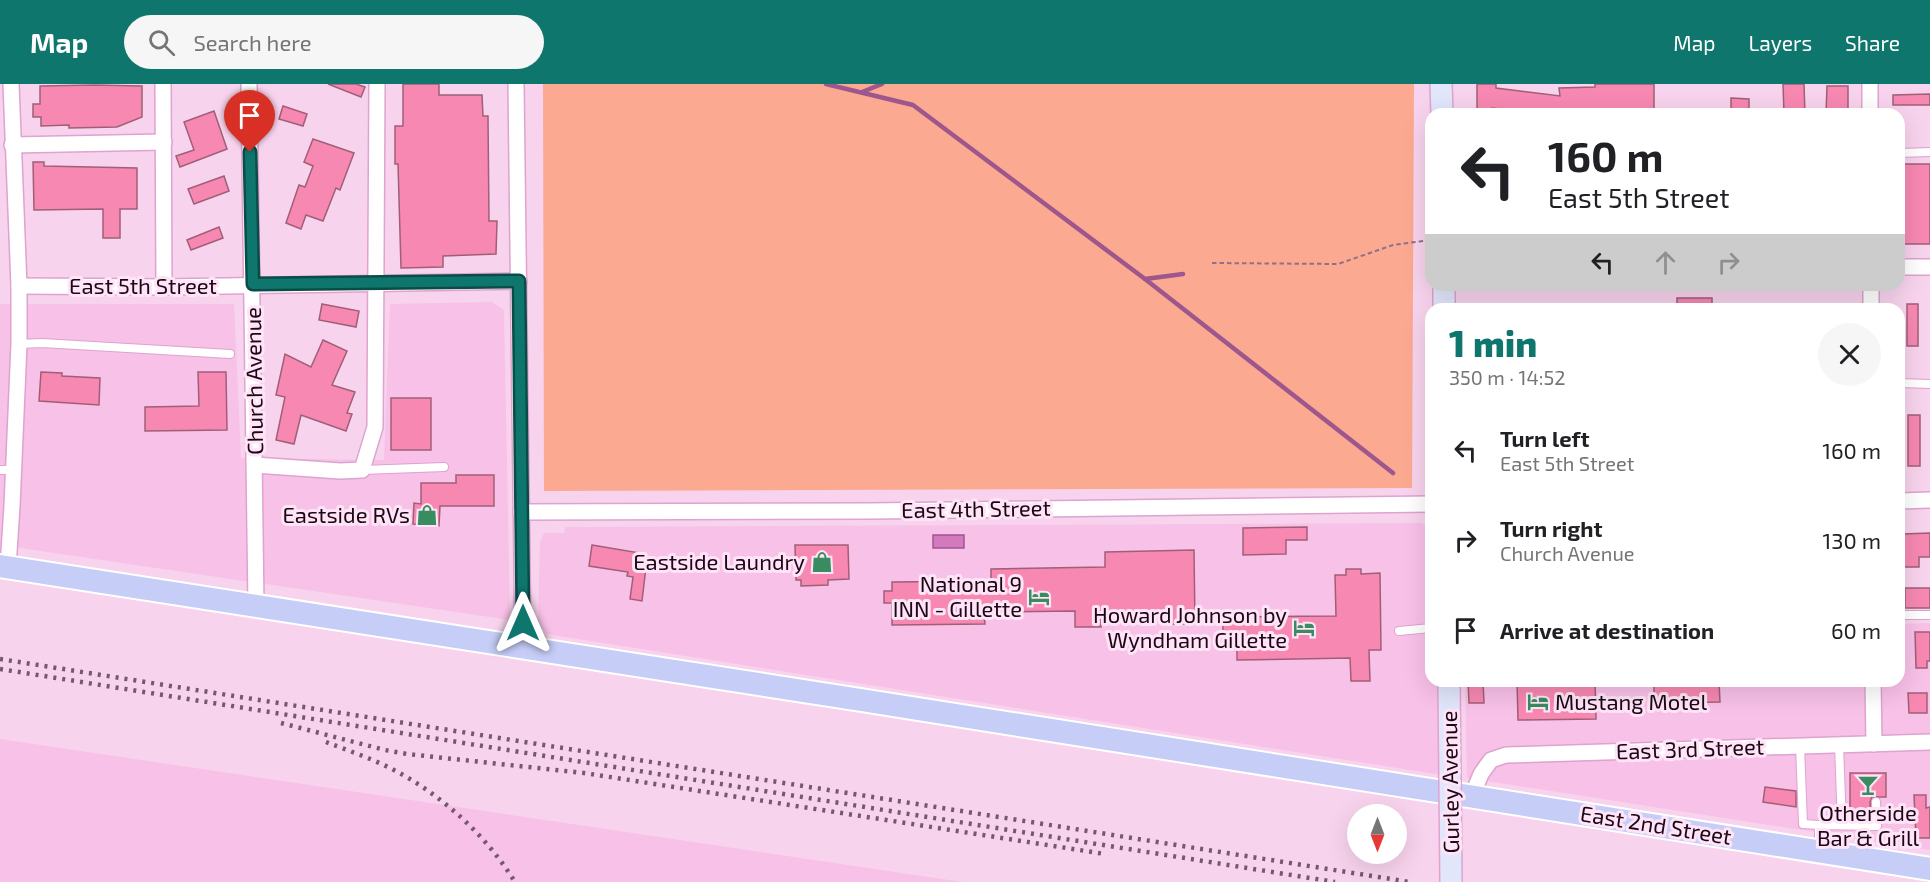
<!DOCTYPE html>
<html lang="en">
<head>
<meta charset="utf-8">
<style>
  :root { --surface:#fff; --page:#f6f6f6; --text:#202124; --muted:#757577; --accent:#0f766e }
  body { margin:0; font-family:"Exo 2",sans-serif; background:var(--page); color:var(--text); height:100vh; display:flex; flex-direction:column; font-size:22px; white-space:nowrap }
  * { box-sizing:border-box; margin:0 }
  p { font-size:20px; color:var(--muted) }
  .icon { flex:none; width:33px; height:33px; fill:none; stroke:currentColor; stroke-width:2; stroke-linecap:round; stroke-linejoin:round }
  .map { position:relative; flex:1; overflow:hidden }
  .sheet { position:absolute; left:1425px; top:219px; width:480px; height:384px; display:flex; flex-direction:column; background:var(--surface); border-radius:18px; box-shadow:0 6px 24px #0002 }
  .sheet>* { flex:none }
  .banner { position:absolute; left:1425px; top:24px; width:480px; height:183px; border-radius:18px; box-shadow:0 6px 24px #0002; background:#fff; color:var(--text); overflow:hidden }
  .needle { width:39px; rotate:180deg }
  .buttons { position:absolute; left:1347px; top:720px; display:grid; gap:12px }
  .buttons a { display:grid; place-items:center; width:60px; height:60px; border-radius:50%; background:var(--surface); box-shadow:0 6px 24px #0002; font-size:30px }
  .pin { position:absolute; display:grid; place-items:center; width:51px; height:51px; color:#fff; margin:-62px -26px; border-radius:50% 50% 50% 0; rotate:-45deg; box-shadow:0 0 6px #0007 }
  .pin .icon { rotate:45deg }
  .me { position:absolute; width:66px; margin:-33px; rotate:0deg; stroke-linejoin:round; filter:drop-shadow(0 0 4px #0008) }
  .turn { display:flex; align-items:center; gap:21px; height:126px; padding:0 24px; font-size:27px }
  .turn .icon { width:78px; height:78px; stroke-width:2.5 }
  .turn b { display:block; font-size:42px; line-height:51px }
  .lanes { display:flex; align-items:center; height:57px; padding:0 24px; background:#0003; justify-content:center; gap:30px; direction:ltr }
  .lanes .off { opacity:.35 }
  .round { display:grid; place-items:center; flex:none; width:63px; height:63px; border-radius:32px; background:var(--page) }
  .headline { display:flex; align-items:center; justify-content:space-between; height:102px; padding:0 24px }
  h1 { font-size:36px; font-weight:800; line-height:45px; color:var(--accent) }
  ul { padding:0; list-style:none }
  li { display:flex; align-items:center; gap:18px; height:90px; padding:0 24px }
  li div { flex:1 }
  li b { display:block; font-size:22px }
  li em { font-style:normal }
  header { display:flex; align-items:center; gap:36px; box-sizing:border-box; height:84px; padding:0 30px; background:var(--accent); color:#fff }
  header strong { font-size:28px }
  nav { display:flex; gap:33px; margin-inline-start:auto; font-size:21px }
  .search { width:420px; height:54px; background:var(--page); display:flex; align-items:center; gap:15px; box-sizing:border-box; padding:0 21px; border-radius:33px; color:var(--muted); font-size:22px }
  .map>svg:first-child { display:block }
  .built { fill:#f8c1e8 }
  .green { fill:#fca991 }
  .water { fill:#d479be; stroke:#9d578c; stroke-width:1.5 }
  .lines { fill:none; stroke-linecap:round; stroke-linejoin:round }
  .stream { stroke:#9d578c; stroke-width:4.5 }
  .building { fill:#f788b2; stroke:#a05f77; stroke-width:1.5 }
  .lane-casing { stroke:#dea3ce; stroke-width:10 }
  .street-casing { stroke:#dea3ce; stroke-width:18 }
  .secondary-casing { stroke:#dea3ce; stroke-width:24 }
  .primary-casing { stroke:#fff; stroke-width:26 }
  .path { stroke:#8e7186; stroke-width:2; stroke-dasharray:4.5 3; stroke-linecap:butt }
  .lane { stroke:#fff; stroke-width:8 }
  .street { stroke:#fff; stroke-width:15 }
  .secondary { stroke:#e2e6fb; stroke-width:21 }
  .primary { stroke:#c6cdf7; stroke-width:22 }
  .rail { stroke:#74586c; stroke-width:4.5; stroke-dasharray:3 6; stroke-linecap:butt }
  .secondary-bridge-casing { stroke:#dea3ce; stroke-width:24; stroke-linecap:butt }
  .secondary-bridge { stroke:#e2e6fb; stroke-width:21 }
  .route-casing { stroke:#0a4d48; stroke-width:15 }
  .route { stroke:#0f766e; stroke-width:10 }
  .labels { text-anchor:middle; stroke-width:6; stroke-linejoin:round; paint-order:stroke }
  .street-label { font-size:22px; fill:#1c0717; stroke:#fee4f6 }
  .poi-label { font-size:22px; fill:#1c0717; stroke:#fee4f6; text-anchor:end }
</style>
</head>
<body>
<header>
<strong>Map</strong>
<div class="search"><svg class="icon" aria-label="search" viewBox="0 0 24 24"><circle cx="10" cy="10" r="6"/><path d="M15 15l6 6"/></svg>Search here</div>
<nav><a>Map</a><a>Layers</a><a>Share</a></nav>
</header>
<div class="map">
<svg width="1930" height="798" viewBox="0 0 1930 798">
  <rect width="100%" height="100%" fill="#f8d3ed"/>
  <g class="built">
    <polygon points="492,218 504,226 510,536 0,461 0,220 234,220 241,374 384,376 390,220"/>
    <polygon points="1422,439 1431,447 1431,597 1440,597 1442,691 546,550 538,539 540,459 544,449 564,449 565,443"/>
    <polygon points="1930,539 1930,766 1467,694 1465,597 1899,597 1899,540"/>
    <polygon points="0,655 962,798 0,798"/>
  </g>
  <polygon class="green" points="543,0 1414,0 1412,404 544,407"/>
  <rect class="water" x="933" y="451" width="31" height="13"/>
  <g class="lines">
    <g class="stream">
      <polyline points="826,0 913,21 1145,195 1393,389"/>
      <polyline points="862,8 882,0"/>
      <polyline points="1145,195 1183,190"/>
    </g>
  </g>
  <g class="building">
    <polygon points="328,0 356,0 365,3 361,13"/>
    <polygon points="403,0 439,0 439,11 482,11 483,32 488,32 489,137 497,137 496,170 443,172 443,183 401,184 398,80 395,80 395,42 403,42"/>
    <polygon points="1477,0 1496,0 1496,4 1560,12 1559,4 1595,3 1595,0 1654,0 1654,30 1539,30 1492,24 1492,30 1477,30"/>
    <polygon points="1783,0 1804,0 1805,30 1784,30"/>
    <polygon points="95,1 142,2 142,33 117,43 69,44 69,41 41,42 41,33 33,33 33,20 40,20 40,2"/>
    <polygon points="1827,2 1848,2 1848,30 1826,30"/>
    <polygon points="1930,10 1930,21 1893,21 1893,11"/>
    <polygon points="1731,14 1749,15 1749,30 1731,30"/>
    <polygon points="283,22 307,30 303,42 279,35"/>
    <polygon points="214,27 227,65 180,83 176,72 194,66 184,38"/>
    <polygon points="313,55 354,69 340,106 336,104 323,137 306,131 301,145 286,139 299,101 305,103 313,82 304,78"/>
    <polygon points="33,78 44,78 44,82 137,84 137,125 120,125 120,154 103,154 103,125 34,126"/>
    <polygon points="1901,80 1930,80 1930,160 1899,160 1899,95 1901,94"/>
    <polygon points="224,92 229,107 194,120 188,105"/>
    <polygon points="219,143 223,154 191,166 187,156"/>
    <rect x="1677" y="214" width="35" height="11"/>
    <polygon points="322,220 359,227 356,243 319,236"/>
    <rect x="1907" y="220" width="11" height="42"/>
    <polygon points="323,256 347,267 332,301 355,308 347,329 352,330 346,347 301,331 294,360 276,356 285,313 276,311 285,270 311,283"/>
    <polygon points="41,288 62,289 62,292 100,294 99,321 39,317"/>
    <polygon points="198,288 226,288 227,346 145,347 145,323 199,322"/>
    <rect x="391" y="314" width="40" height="52"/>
    <rect x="1908" y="331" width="12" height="51"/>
    <polygon points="456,391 494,391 494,422 440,422 439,442 413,440 414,419 421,420 421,399 456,399"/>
    <polygon points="1307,443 1307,456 1286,456 1286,470 1243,471 1243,444"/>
    <polygon points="1930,449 1930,473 1919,473 1919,483 1903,483 1903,450"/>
    <polygon points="592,461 640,469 638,482 646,483 642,517 630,515 633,493 627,492 628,488 589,482"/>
    <polygon points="795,461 848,461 849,495 828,496 828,501 801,502 801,496 796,496"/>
    <polygon points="1194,466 1195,540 1162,540 1162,527 1100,527 1101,543 1075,543 1075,527 984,528 985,540 892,541 892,519 884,519 884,507 892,507 892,498 991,497 991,485 1105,483 1105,468"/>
    <polygon points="1346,485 1361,485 1361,490 1380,489 1381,566 1369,566 1370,597 1351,597 1350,574 1237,576 1237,562 1223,562 1223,540 1230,540 1230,533 1336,532 1335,491 1346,491"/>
    <rect x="1905" y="504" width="25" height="20"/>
    <polygon points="1915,548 1930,548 1930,577 1927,577 1927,584 1916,584"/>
    <polygon points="1468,597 1483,597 1484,619 1469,619"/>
    <polygon points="1517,597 1532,597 1532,601 1576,600 1576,597 1595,597 1596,635 1518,636"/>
    <polygon points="1654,597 1719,597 1720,618 1654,619"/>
    <polygon points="1908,609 1927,609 1927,629 1909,629"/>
    <polygon points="1850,689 1886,689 1886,713 1872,713 1870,718 1871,730 1850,730"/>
    <polygon points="1765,703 1796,707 1796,723 1763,718"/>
    <polygon points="1914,711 1926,711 1926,724 1930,723 1930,754 1916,754"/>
  </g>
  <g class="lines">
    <defs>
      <g id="lane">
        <polyline points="1899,69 1930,68"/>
        <polyline points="19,260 42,259 230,270"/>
        <polyline points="1899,299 1930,300"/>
        <polyline points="0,386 14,386"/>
        <polyline points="362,386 444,383"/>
        <polyline points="1899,531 1930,531"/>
        <polyline points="1399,547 1431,544"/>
        <polyline points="1839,661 1842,741"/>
        <polyline points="1800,662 1803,740 1819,741 1819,766"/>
        <polyline points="1819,741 1877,742 1876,718"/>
      </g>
      <g id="street">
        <polyline points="163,0 164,203"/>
        <polyline points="249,0 256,522"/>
        <polyline points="516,0 523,563"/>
        <polyline points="1870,0 1870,30"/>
        <polyline points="12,61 164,58"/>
        <polyline points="1899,183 1930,183"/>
        <polyline points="1871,201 1871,225"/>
        <polyline points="19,202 164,203 519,197"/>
        <polyline points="255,381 340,387 362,386 375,343 377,0"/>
        <polyline points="1899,417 1930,416"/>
        <polyline points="521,428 869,427 1431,420"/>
        <polyline points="8,483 12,422 19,260 19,202 11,0"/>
        <polyline points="1873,597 1874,660"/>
        <polyline points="1472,712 1481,690 1491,676 1506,671 1930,658"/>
      </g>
      <g id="secondary">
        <polyline points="1441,0 1442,30"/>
        <polyline points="1444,201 1444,225"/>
      </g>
      <polyline id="primary" points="0,482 861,616 1930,785"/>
    </defs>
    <use href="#lane" class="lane-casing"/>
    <use href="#street" class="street-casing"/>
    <use href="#secondary" class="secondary-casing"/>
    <use href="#primary" class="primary-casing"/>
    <polyline class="path" points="1212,179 1338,180 1393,161 1431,156"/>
    <use href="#lane" class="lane"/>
    <use href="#street" class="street"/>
    <use href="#secondary" class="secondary"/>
    <use href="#primary" class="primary"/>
    <g class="rail">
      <polyline points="0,575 1410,798"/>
      <polyline points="0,585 1335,798"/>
      <polyline points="281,639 385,666 407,670 584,689 1105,770"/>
      <path d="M326,658C347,666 370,674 390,684C440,709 486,751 515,798"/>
    </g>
    <defs>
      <polyline id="secondary-bridge" points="1449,597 1451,798"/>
    </defs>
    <use href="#secondary-bridge" class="secondary-bridge-casing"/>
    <use href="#secondary-bridge" class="secondary-bridge"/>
  </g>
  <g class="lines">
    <defs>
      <polyline id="route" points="250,68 253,200 519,197 523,539"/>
    </defs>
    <use href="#route" class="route-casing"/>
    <use href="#route" class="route"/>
  </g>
  <defs>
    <symbol id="shop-bare" viewBox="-9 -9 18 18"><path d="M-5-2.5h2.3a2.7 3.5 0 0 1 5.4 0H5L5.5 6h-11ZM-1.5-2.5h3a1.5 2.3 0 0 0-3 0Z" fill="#388c5f" stroke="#fee4f6" stroke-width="2.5" paint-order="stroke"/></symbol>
    <symbol id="hotel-bare" viewBox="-9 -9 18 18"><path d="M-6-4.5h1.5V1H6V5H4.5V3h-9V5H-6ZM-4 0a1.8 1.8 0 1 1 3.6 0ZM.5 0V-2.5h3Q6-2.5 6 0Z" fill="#388c5f" stroke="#fee4f6" stroke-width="2.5" paint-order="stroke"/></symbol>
    <symbol id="bar-bare" viewBox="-9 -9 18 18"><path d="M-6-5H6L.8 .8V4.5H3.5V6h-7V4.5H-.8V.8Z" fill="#388c5f" stroke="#fee4f6" stroke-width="2.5" paint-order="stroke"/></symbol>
  </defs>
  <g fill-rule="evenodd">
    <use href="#shop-bare" x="412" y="416" width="30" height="30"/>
    <use href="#shop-bare" x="807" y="463" width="30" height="30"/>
    <use href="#hotel-bare" x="1024" y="498" width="30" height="30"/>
    <use href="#hotel-bare" x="1289" y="529" width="30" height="30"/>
    <use href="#hotel-bare" x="1523" y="603" width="30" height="30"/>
    <use href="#bar-bare" x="1853" y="686" width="30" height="30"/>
  </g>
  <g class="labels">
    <g class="street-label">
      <text x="143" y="210">East 5th Street</text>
      <text transform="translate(254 297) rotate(-91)" y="8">Church Avenue</text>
      <text transform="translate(976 425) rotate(-1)" y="8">East 4th Street</text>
      <text transform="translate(1690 665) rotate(-2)" y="8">East 3rd Street</text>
      <text transform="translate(1450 698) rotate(-91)" y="8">Gurley Avenue</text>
      <text transform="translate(1656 741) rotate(9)" y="8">East 2nd Street</text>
    </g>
    <g class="poi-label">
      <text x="410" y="439">Eastside RVs</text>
      <text x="805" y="486">Eastside Laundry</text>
      <text x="1022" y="508">National 9<tspan x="1022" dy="25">INN - Gillette</tspan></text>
      <text x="1287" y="539">Howard Johnson by<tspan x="1287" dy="25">Wyndham Gillette</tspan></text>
      <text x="1555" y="626" text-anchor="start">Mustang Motel</text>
      <text x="1868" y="737" text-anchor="middle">Otherside<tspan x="1868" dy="25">Bar &amp; Grill</tspan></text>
    </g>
  </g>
</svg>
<div class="buttons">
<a><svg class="needle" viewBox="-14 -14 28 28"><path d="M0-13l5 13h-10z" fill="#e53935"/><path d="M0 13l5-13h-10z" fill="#757577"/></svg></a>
</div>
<div class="pin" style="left:250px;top:68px;background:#d93025"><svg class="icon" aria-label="arrive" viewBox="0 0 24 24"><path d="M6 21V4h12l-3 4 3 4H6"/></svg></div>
<svg class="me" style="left:523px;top:539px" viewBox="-20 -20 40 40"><path d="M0-17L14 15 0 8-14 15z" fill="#0f766e" stroke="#fff" stroke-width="4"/></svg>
<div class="banner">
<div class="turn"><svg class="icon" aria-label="left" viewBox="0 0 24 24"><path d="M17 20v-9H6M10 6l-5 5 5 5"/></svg><div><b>160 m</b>East 5th Street</div></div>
<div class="lanes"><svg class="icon" aria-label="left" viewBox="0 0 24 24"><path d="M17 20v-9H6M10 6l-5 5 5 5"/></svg><svg class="icon off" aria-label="ahead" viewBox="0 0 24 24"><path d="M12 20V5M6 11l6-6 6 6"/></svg><svg class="icon off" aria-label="right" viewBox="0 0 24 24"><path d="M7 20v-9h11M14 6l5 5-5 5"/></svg></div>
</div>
<section class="sheet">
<div class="headline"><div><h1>1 min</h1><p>350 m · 14:52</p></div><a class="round"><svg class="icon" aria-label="close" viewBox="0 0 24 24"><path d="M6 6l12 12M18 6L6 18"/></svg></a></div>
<ul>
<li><svg class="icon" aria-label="left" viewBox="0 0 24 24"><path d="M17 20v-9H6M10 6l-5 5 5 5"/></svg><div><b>Turn left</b><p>East 5th Street</p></div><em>160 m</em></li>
<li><svg class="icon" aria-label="right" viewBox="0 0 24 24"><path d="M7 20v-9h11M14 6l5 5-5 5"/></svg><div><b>Turn right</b><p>Church Avenue</p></div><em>130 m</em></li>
<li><svg class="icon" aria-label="arrive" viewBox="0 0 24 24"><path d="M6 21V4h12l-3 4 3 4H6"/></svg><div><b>Arrive at destination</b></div><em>60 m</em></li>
</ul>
</section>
</div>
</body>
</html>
